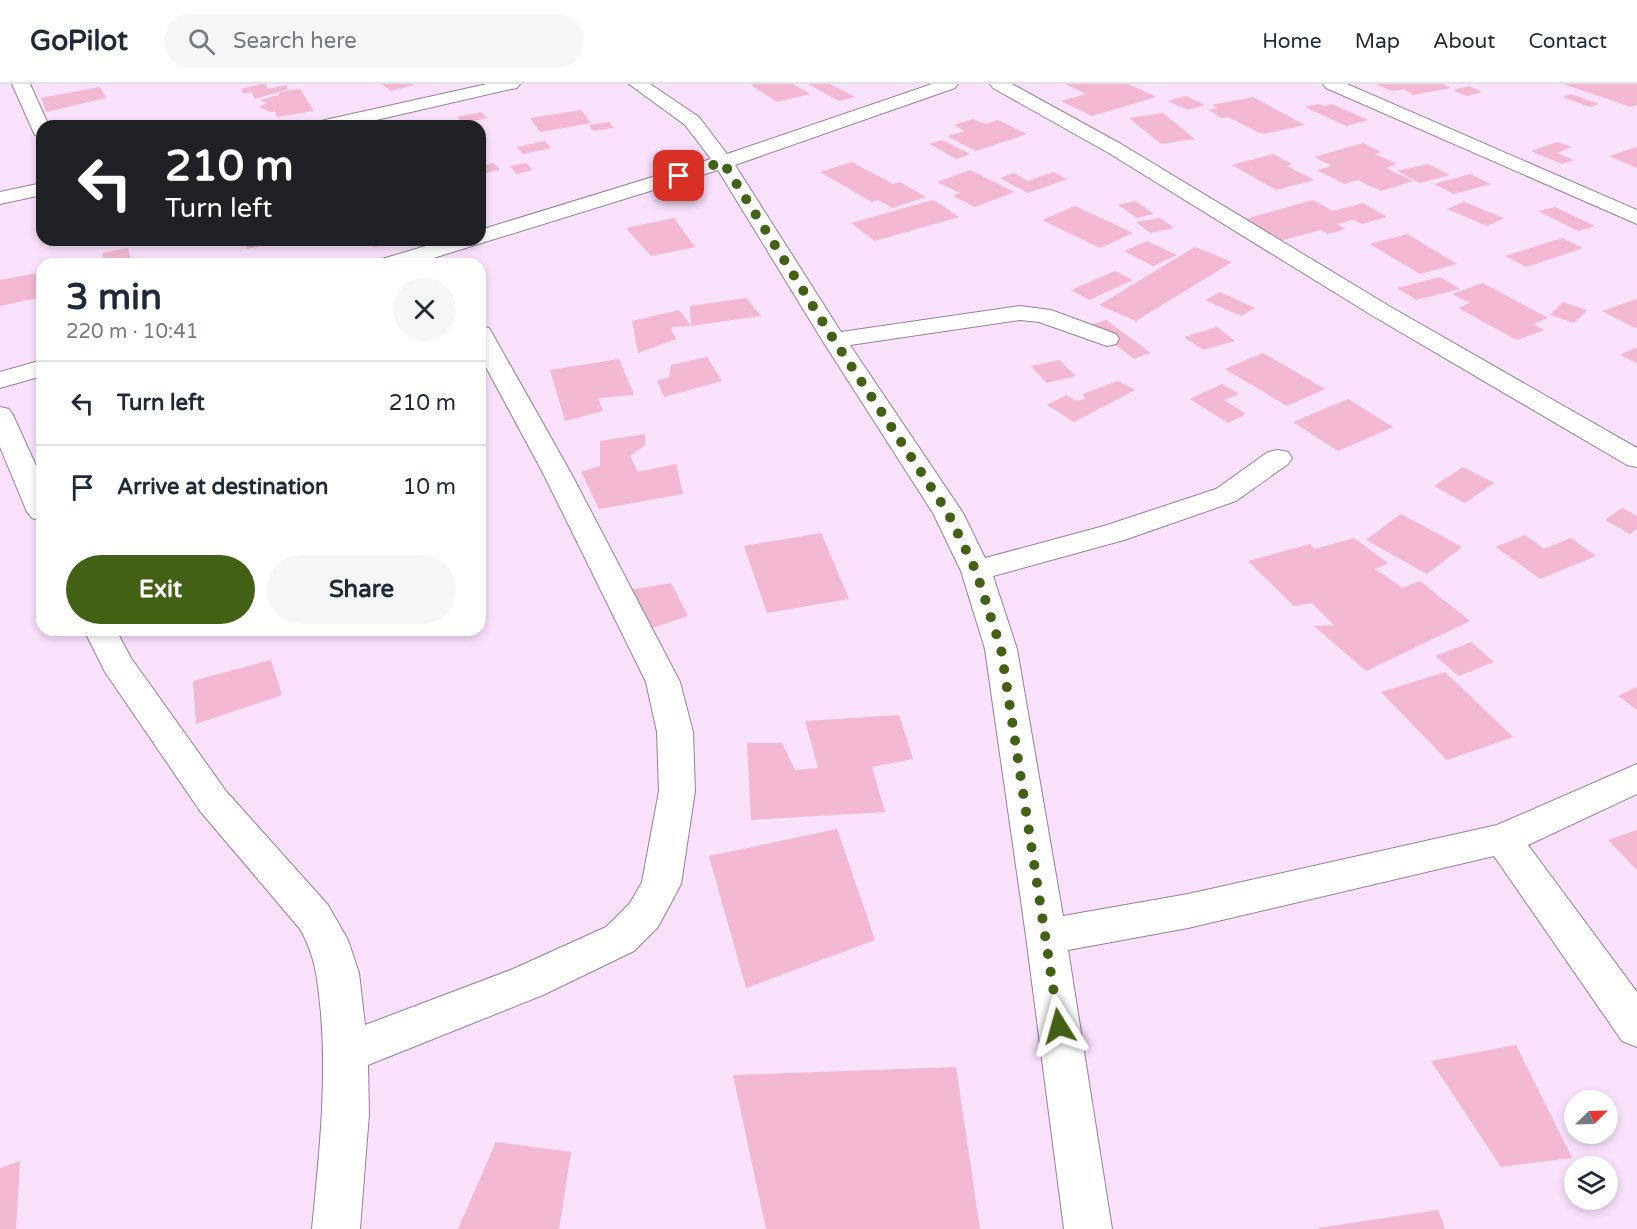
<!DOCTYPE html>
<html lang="en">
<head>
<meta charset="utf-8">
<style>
  :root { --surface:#fff; --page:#f6f6f7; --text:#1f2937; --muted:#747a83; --line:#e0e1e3; --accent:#436114 }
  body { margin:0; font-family:"Varela Round",sans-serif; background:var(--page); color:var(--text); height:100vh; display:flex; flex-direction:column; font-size:22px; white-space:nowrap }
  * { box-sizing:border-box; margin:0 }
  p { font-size:20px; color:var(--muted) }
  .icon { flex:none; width:33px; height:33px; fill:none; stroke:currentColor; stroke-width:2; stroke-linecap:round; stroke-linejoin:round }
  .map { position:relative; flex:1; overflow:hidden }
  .details { position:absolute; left:36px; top:174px; width:450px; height:378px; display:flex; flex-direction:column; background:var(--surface); border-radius:18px; box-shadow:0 3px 9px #0003 }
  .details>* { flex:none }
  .top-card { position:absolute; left:36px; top:36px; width:450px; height:126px; border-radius:18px; box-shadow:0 3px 9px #0003; background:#202124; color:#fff; overflow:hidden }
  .needle { width:39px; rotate:67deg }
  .fabs { position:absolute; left:1564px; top:1006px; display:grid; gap:12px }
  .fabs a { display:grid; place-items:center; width:54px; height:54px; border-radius:50%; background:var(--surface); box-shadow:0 3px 9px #0003; font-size:30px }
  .pin { position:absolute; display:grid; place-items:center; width:51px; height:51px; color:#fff; margin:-26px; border-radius:12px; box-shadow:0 3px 9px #0006 }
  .me { position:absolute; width:66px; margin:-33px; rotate:352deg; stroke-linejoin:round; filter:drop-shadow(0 0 4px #0008) }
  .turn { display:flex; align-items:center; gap:21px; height:126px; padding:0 30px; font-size:27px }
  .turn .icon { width:78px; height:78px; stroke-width:2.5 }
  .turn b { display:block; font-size:42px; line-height:51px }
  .round { display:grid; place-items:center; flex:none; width:63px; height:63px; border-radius:32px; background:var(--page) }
  .headline { display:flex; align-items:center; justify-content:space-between; height:102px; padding:0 30px }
  h1 { font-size:36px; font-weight:700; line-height:45px }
  .cta { display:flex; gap:12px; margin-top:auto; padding:12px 30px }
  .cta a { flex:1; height:69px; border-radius:36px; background:var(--accent); color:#fff; font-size:24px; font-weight:700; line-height:69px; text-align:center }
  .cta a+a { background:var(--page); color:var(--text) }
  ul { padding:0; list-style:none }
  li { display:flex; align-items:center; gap:18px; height:84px; padding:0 30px; border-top:2px solid var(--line) }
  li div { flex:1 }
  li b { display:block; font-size:22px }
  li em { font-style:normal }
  header { display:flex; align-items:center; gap:36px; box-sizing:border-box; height:84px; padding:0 30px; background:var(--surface); border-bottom:2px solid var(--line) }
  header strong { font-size:28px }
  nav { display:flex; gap:33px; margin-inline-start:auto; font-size:21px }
  .search { width:420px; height:54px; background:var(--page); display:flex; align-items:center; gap:15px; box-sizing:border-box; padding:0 21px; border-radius:33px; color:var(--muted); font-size:22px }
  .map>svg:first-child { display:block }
  .building { fill:#f2b8d2 }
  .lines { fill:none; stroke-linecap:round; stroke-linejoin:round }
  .minor-casing { stroke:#978099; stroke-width:2 }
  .minor { fill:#fff; fill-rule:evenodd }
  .route { stroke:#436114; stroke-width:10; stroke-dasharray:0 18 }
</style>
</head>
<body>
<header>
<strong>GoPilot</strong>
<div class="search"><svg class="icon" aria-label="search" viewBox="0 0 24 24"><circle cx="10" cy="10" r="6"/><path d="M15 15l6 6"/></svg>Search here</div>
<nav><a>Home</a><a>Map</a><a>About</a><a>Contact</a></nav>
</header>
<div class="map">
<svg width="1637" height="1145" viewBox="0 0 1637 1145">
  <rect width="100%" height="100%" fill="#f9e1fc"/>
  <g class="building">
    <polygon points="261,0 266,0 268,5 286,1 288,5 255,15 251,8 243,10 241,5"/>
    <polygon points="381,0 414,0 414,1 391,7"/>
    <polygon points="754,0 793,0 810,10 777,18 751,1"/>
    <polygon points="808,0 830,0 855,13 839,17"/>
    <polygon points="1065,0 1128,0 1156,13 1092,32 1061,17 1086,10"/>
    <polygon points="1376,0 1443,0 1451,4 1413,11 1404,5 1391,7"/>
    <polygon points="1563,0 1637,0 1637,21 1631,23"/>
    <polygon points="1469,2 1482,8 1466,12 1453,6"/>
    <polygon points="100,3 106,14 46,28 41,14"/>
    <polygon points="300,5 314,27 277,33 275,27 271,28 259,23 267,19 260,16 279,11 280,8"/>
    <polygon points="1571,10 1599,20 1590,23 1563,13"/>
    <polygon points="1186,12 1205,21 1188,26 1168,17"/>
    <polygon points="1253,13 1305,41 1264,50 1257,48 1229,33 1222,34 1208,26 1217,24 1212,21"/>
    <polygon points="1318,20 1325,22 1332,20 1368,36 1346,42 1305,23"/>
    <polygon points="581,26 591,39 540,48 530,34"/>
    <polygon points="481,28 487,34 463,39 457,33"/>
    <polygon points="1163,29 1195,55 1161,60 1129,34"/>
    <polygon points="973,35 985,40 998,36 1027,50 976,67 947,52 965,47 954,41"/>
    <polygon points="609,38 614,44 593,47 589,41"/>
    <polygon points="942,56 970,70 957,75 929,60"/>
    <polygon points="545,57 551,64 523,70 517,63"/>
    <polygon points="1557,58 1572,63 1557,69 1574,76 1562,80 1531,67"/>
    <polygon points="1363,59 1381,68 1375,70 1397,80 1386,84 1413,97 1381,107 1358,96 1344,100 1317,86 1332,82 1314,73"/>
    <polygon points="1637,63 1637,84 1609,72"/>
    <polygon points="1273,70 1292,80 1287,82 1314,96 1276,106 1232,81"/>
    <polygon points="852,78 893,100 900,98 926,113 892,124 878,116 872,118 820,88"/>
    <polygon points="494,79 500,86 480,90 480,82"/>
    <polygon points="526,79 533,86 516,90 510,82"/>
    <polygon points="1428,80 1450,91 1420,99 1397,87"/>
    <polygon points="970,86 1014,108 975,123 953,112 960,109 937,98"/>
    <polygon points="1053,88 1067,95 1028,109 1000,94 1014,89 1028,97"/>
    <polygon points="1470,90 1491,100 1454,110 1434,100"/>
    <polygon points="933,116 959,133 875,157 851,139"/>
    <polygon points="1313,116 1333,127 1363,119 1387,133 1362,140 1353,136 1337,140 1345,145 1328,150 1321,146 1276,158 1242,136"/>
    <polygon points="1135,117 1154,130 1137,134 1118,121"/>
    <polygon points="1464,118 1504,134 1487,142 1447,125"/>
    <polygon points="1075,122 1133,149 1100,164 1042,136"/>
    <polygon points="1555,123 1595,142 1578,147 1538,127"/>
    <polygon points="674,134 695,163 651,172 626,144"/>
    <polygon points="1160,134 1174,144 1150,149 1136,138"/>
    <polygon points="1407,150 1457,180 1420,190 1370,160"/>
    <polygon points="1562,154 1583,164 1526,183 1505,172"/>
    <polygon points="243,156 284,156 284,157 247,165"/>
    <polygon points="371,156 408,156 408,157 373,163"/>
    <polygon points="1147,157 1177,171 1153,182 1124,167"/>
    <polygon points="1195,163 1232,178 1136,237 1099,221"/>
    <polygon points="128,164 132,180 105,180 102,169"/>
    <polygon points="1115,187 1133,196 1089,216 1071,206"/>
    <polygon points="42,188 42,213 0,222 0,196"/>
    <polygon points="1440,193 1460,205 1416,216 1397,204"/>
    <polygon points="1483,199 1548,234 1533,240 1544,246 1517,256 1458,224 1470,219 1452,210"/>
    <polygon points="1220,208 1255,224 1241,232 1205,216"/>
    <polygon points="746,214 761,232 691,242 690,222"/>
    <polygon points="1637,215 1637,243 1635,244 1602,227"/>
    <polygon points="1563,218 1587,226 1574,239 1550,231"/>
    <polygon points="679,226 691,242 670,243 676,255 638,269 632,237"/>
    <polygon points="1106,236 1151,269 1134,275 1090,241"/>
    <polygon points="1217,243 1235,257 1203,266 1184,253"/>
    <polygon points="1635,264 1637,265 1637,279 1620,271"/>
    <polygon points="1263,269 1325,305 1287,322 1225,285"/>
    <polygon points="707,273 722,297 664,313 657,297 669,293 671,281"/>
    <polygon points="619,275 634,311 598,314 603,327 565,337 550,286"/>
    <polygon points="1059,276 1076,292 1047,299 1031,282"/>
    <polygon points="1118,297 1135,306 1074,338 1047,321 1066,311 1076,317 1085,315 1083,310"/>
    <polygon points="1222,300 1239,310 1224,316 1246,330 1228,339 1190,315"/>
    <polygon points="1348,315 1393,343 1338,367 1293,338"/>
    <polygon points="645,350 645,361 630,372 638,388 676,380 683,410 599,425 581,388 600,382 600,357"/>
    <polygon points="1463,383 1494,399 1465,419 1434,402"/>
    <polygon points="1622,424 1637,432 1637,445 1630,450 1605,436"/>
    <polygon points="1401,430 1462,463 1427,490 1366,456"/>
    <polygon points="821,449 849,515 767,529 744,462"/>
    <polygon points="1525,451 1544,465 1571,454 1596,472 1540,495 1496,463"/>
    <polygon points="1354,454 1388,479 1375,485 1403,504 1420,497 1470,537 1366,587 1314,542 1334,541 1312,519 1294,522 1248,477 1310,460 1315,465"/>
    <polygon points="671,499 688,532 652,544 629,506"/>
    <polygon points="1471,558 1494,578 1459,592 1435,572"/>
    <polygon points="271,576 282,611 196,640 193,597"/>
    <polygon points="1445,588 1513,653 1447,676 1381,608"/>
    <polygon points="1637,603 1637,626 1618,612"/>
    <polygon points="899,631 913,675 872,683 885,728 751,736 747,659 782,659 795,686 818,684 805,637"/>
    <polygon points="837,745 875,856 746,904 709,772"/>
    <polygon points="1637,746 1637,786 1608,756"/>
    <polygon points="1516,961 1572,1074 1501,1083 1431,977"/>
    <polygon points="956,983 980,1145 766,1145 733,991"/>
    <polygon points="496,1058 571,1068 559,1145 458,1145"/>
    <polygon points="20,1077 16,1145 0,1145 0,1084"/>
    <polygon points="1438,1126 1445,1145 1318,1145 1318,1144"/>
  </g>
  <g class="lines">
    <defs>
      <g id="minor">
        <polygon points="12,0 30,0 49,42 42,42 42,53 35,51 33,47"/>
        <polygon points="487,0 520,0 517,4 511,5 350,42 316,42 318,38 325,36"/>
        <polygon points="629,0 650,0 699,33 727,70 932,0 958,0 955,4 735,81 841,248 1020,222 1051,226 1116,250 1119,255 1116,260 1107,262 1039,238 1020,236 850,261 963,429 985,474 1104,442 1216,405 1268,368 1278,366 1288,368 1292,374 1288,380 1236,417 1124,456 993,492 1017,565 1063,832 1188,810 1497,741 1637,680 1637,710 1528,761 1637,908 1637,963 1622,957 1494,772 1188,844 1068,866 1112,1145 1064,1145 1026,852 985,565 961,487 933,429 822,256 718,86 414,180 379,180 382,175 446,156 480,156 480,146 711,75 685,41"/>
        <polygon points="990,0 1012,0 1121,60 1389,222 1637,364 1637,383 1627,381 1373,232 1107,68 993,4"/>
        <polygon points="1323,0 1347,0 1637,126 1637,140 1326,4"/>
        <polygon points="42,99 42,111 0,120 0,108"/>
        <path d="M480,242L489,244L492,249L572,391L680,598L693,648L695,707L681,800L658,843L634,867L543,911L368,981L369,1030L360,1145H312C319,1072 327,1002 321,929C318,899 316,872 300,845L200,727L105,588L84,546H116L131,574L226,707L328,821L348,856L359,889L365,941L513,885L606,843L630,819L642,798L659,707L657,648L646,598L544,391L480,272Z"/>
        <polygon points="42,276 42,292 0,304 0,288"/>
        <polygon points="0,323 9,325 13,331 42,395 42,437 32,434 27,428 0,363"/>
      </g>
    </defs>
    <use href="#minor" class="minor-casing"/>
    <use href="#minor" class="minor"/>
  </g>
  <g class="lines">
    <polyline class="route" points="679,92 723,78 834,256 948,429 976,487 1001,565 1059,942"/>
  </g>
</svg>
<div class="fabs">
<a><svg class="needle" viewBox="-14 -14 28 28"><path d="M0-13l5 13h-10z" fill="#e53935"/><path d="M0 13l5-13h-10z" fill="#747a83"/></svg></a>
<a><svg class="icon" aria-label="layers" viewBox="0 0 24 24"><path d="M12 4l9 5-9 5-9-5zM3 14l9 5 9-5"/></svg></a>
</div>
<div class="pin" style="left:679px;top:92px;background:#d93025"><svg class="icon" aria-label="arrive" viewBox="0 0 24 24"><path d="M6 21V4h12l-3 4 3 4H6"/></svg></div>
<svg class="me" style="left:1059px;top:942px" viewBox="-20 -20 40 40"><path d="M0-17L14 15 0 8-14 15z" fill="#436114" stroke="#fff" stroke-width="4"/></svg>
<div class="top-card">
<div class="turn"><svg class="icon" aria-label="left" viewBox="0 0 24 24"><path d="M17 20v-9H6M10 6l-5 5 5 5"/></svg><div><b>210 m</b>Turn left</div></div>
</div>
<section class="details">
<div class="headline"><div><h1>3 min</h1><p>220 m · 10:41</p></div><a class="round"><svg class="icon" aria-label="close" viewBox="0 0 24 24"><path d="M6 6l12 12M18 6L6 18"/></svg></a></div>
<ul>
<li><svg class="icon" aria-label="left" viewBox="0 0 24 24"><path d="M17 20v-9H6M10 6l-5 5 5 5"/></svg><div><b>Turn left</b></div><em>210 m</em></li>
<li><svg class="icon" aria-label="arrive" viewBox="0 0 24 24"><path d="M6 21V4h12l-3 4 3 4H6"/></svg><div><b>Arrive at destination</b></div><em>10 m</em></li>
</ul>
<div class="cta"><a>Exit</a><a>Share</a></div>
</section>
</div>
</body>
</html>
